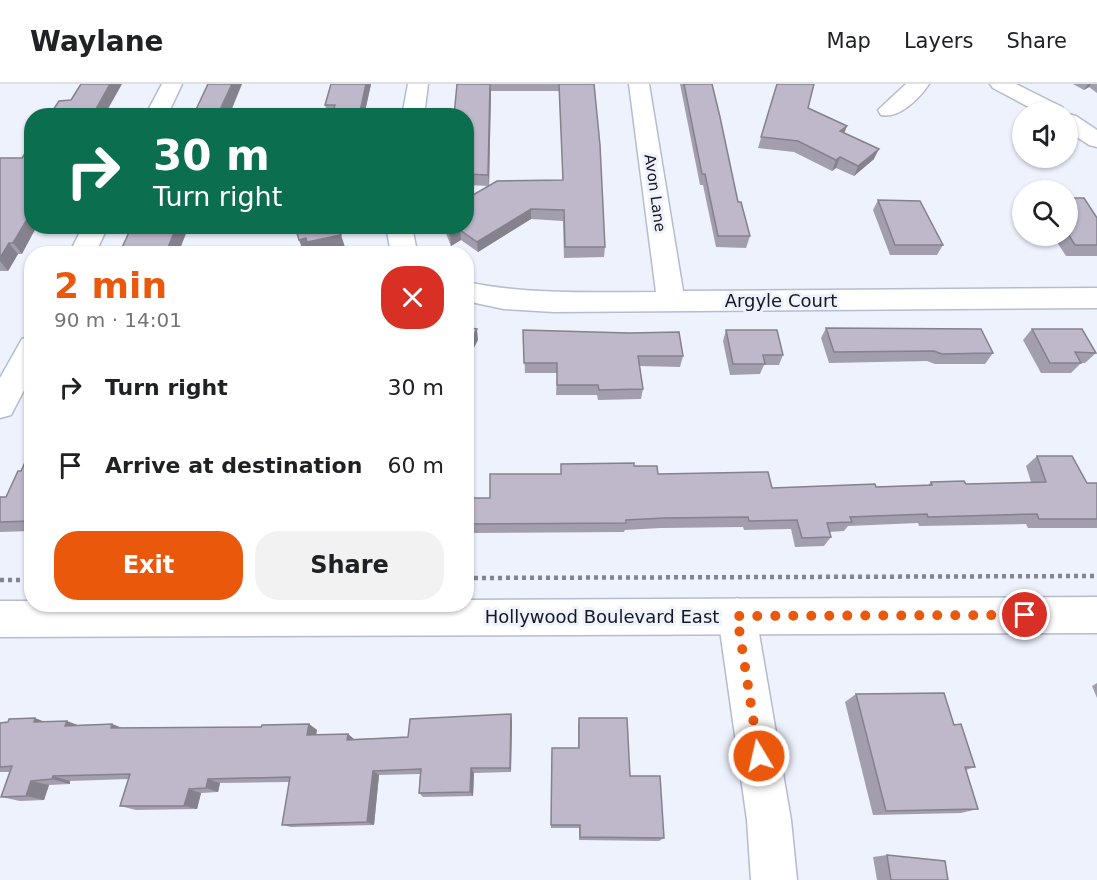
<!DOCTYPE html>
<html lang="en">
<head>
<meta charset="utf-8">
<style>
  :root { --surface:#fff; --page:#f2f2f2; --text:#202124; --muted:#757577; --line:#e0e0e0; --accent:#ea580c }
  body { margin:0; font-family:"DejaVu Sans",sans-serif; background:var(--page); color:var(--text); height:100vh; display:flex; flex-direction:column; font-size:22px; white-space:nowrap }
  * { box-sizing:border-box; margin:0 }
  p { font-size:20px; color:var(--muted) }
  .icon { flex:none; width:33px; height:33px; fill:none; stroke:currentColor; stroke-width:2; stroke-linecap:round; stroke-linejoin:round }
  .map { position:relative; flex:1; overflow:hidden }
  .side { position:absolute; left:24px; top:162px; width:450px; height:366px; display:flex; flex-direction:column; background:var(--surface); border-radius:24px; box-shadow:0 2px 4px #0004 }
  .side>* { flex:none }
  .top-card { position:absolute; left:24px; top:24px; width:450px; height:126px; border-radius:24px; box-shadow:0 2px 4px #0004; background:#0b6e4f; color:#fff; overflow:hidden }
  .controls { position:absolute; left:1012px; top:18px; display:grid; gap:12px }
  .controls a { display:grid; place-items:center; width:66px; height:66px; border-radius:50%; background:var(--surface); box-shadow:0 2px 4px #0004; font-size:30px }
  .pin { position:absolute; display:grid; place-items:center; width:51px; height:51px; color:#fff; margin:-26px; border:3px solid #fff; border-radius:50%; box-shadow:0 2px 6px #0007 }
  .me { position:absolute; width:66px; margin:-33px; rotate:351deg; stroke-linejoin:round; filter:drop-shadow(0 0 4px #0008) }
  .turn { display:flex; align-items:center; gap:21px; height:126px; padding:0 30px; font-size:27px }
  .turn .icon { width:78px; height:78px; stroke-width:2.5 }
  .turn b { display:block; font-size:42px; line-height:51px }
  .round { display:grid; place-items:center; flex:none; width:63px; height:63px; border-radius:24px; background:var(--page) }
  .overview { display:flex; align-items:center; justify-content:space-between; height:102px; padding:0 30px }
  h1 { font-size:36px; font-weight:700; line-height:45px; color:var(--accent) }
  .action { display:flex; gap:12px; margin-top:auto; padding:12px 30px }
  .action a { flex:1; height:69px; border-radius:24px; background:var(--accent); color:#fff; font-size:24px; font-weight:700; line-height:69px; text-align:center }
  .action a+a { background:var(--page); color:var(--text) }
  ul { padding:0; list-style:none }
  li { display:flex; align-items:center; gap:18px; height:78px; padding:0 30px }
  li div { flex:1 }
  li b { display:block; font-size:22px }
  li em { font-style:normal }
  header { display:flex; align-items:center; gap:36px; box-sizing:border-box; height:84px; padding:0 30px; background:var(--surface); border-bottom:2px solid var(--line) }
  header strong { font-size:28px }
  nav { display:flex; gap:33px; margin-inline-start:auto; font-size:21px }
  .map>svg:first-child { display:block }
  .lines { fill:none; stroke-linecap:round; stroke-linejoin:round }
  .street-casing { stroke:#b5bcce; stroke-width:3 }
  .secondary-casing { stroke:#b5bcce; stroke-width:3 }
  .path { stroke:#82858e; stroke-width:4.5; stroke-dasharray:4 4; stroke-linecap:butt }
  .street { fill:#fff; fill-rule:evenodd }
  .secondary { fill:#fff; fill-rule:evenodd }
  .wall { fill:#a39eae }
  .shaded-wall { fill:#85818d }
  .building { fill:#beb8ca; stroke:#85818d; stroke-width:1.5 }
  .route { stroke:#ea580c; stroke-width:10; stroke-dasharray:0 18 }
  .labels { text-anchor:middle; stroke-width:6; stroke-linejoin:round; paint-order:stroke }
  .far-street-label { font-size:15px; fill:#15181e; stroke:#eef2fd }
  .street-label { font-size:18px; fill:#15181e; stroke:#eef2fd }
</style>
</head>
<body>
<header>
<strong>Waylane</strong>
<nav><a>Map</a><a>Layers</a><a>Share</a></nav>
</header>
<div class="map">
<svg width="1097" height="796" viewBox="0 0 1097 796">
  <rect width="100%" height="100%" fill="#eef2fd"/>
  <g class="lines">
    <defs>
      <g id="street">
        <polygon points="162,0 182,0 167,32 145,32"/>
        <polygon points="408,0 428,0 424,32 402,32"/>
        <path d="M629,0H649L683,207L1097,204V224L554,228L504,225L466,217V198C529,211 592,208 656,208Z"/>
        <path d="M906,0H929C920,14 899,35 881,31L878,26Z"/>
        <polygon points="990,0 1016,0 1062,23 1065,28 1038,28 993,4"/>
        <polygon points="1068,30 1076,32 1097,46 1097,63 1089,61 1068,47"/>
        <polygon points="83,142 108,142 95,170 69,170"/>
        <polygon points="386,142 412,142 416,163 420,170 393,170 390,164"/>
        <polygon points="32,252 32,291 11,331 0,334 0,294 22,255"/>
        <polygon points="737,514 750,520 756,532 791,736 797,796 751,796 747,736 718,532 724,520"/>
      </g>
      <polygon id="secondary" points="1097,513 1097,549 0,553 0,517 32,517 32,520 466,520 466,516"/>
    </defs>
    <use href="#street" class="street-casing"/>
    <use href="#secondary" class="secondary-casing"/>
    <g class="path">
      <polyline points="466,494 1097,492"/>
      <polyline points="0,496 32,496"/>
    </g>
    <use href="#street" class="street"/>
    <use href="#secondary" class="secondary"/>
  </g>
  <g class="wall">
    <polygon points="371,0 364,32 328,32 325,21"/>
    <polygon points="457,0 594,0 605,163 604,173 564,174 563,137 531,135 478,168 461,156 451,162 443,142 466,142 563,96 559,7 491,7 489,102 466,101 466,32"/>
    <polygon points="680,0 712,0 738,118 750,152 746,164 716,163 703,101 700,101"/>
    <polygon points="777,0 808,24 847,42 844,49 874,75 854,92 836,84 832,87 794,68 758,64"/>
    <polygon points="1073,0 1097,0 1097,9 1089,3 1084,6"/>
    <polygon points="0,74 22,74 22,170 18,170 8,187 0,187"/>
    <polygon points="1068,114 1097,134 1097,172 1066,172 1053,152 1068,152"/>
    <polygon points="878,116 943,161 937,171 890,171 873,126"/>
    <polygon points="826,244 993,269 985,280 935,280 927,277 829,279 821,254"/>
    <polygon points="1032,245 1096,269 1085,279 1081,279 1071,289 1041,289 1023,256"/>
    <polygon points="523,246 683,272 680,283 640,282 643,305 641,315 598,316 597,311 556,311 557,289 525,289"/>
    <polygon points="726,246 783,271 779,281 764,281 760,290 730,291 723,257"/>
    <polygon points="32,363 32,447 0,448 0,413 6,413 21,387"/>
    <polygon points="1037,372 1087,399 1097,399 1097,444 1028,444 1026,440 919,442 918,439 848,442 844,447 829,448 831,453 824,462 795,463 791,445 744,446 743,443 661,444 625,446 624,448 471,449 469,440 561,390 561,380 634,382 658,390 772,404 876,403 928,401 931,398 966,400 1031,398 1026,382"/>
    <polygon points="1097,599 1097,614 1092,602"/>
    <polygon points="856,610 954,641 975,683 966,686 978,725 961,729 873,731 845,618"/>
    <polygon points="579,634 630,692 664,754 659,757 579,756 579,744 551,744 552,664 578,664 578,641"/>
    <polygon points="512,636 511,688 474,689 473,712 423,713 419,709 420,690 379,691 374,741 291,743 282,741 289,698 220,699 218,708 201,709 197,725 136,726 120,722 129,695 70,697 70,700 49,701 44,716 20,717 1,713 10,688 0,688 0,639 45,638 78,641 112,640 122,644 261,643 309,640 317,646 316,651 348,650 354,655 408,653"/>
    <polygon points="887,771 948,796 877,796 873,773"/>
  </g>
  <g class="shaded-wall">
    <polygon points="110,0 122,0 104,32 92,32"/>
    <polygon points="232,0 242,0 229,32 219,32 218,30"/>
    <polygon points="366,0 371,0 364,32 359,32"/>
    <polygon points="490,0 491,7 489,102 488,91"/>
    <polygon points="1088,0 1091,0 1089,3 1084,6"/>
    <polygon points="847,42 843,52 840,47"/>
    <polygon points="879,65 874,75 854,92 858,82"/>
    <polygon points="840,73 836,84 832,87 836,76"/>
    <polygon points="531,125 531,135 478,168 477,158"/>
    <polygon points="32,127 32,142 37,142 22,170 13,159"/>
    <polygon points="177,142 189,142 178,170 165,170"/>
    <polygon points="460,146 461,156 451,162 450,151"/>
    <polygon points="341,151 345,163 311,169 309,165 303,167 299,156 306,154"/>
    <polygon points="9,159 18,170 8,187 0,177 0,174"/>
    <polygon points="477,245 478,256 466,279 466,265"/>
    <polygon points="511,630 512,636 511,688 510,684"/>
    <polygon points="35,634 53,641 34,638"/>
    <polygon points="67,637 83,643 65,642"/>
    <polygon points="112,640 127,646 111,644"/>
    <polygon points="309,640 317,646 315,657 307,651"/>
    <polygon points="348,650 355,656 347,656"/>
    <polygon points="471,684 474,689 473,712 470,708"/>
    <polygon points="373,687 379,691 374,741 367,738"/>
    <polygon points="53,692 70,697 70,700 52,695"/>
    <polygon points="208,695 220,699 218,708 206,704"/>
    <polygon points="31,697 49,701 44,716 26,712"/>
    <polygon points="189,705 201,709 197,725 184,722"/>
  </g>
  <g class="building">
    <polygon points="81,0 110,0 92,32 49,32 59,17 71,16"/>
    <polygon points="208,0 232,0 218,30 214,30 213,32 193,32"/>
    <polygon points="331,0 366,0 359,32 332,32 335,21 325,21"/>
    <polygon points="457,0 490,0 488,91 466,90 466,32 454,32"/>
    <polygon points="559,0 594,0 600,61 605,163 565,163 564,126 531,125 477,158 460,146 450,151 446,142 466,142 466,115 497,97 563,96"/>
    <polygon points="684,0 712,0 720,33 738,118 741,118 750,152 718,152 705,90 702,90"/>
    <polygon points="777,0 814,0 808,24 847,42 840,47 879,65 858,82 840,73 836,76 798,57 761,53"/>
    <polygon points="32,59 32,127 13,159 9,159 0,174 0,74 22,74"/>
    <polygon points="1068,114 1084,114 1097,134 1097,161 1075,161 1068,150"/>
    <polygon points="878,116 920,117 943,161 895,161"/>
    <polygon points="132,142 177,142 165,170 119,170"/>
    <polygon points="295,142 338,142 341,151 307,158 306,154 299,156"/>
    <polygon points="466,243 477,245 466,265"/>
    <polygon points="826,244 981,245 993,269 942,270 934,267 834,268"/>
    <polygon points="1032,245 1082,245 1096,269 1075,268 1081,279 1050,279"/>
    <polygon points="523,246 629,249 679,248 683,272 638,272 643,305 599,306 598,301 557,301 557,279 524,279"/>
    <polygon points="726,246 777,246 783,271 763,271 765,280 733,280"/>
    <polygon points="32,363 32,437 0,438 0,413 6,413 18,387 21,387"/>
    <polygon points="1037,372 1072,372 1087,399 1097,399 1097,435 1039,435 1037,430 928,433 927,430 850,433 852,438 827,439 831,453 802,454 797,436 749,437 748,433 664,434 626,436 626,439 469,440 473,414 490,414 490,390 561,390 561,380 634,379 634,382 657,382 658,390 768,388 772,404 875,400 876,403 932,401 931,398 964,397 966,400 1046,398"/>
    <polygon points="944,609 954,641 961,640 975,683 965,683 978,725 886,727 856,610"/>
    <polygon points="511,630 510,684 471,684 470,708 419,709 421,685 373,687 367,738 282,741 290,693 208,695 206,704 189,705 184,722 120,722 130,690 53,692 52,695 31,697 26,712 1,713 12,682 0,683 0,639 8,638 9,635 35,634 34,638 67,637 65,642 112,640 111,644 261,643 262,641 309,640 307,651 348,650 347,656 408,653 410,635"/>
    <polygon points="579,634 627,634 630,692 660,692 664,754 580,753 580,741 551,741 552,664 579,664"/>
    <polygon points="887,771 945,777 948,796 891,796"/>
  </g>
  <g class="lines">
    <polyline class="route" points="759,672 737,532 1025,531"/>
  </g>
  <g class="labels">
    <g class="far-street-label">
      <text transform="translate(655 109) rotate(82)" y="5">Avon Lane</text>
    </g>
    <g class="street-label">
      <text x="781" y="223">Argyle Court</text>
      <text x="602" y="539">Hollywood Boulevard East</text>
    </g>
  </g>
</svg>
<div class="controls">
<a><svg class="icon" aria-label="sound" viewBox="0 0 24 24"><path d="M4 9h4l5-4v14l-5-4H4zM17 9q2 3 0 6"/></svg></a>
<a><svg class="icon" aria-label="search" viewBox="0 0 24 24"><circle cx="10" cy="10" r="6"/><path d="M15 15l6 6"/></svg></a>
</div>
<div class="pin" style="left:1025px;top:531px;background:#d93025"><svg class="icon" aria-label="arrive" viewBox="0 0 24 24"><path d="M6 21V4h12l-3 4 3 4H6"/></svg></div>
<svg class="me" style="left:759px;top:672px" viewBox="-20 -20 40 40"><circle r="17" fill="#ea580c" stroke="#fff" stroke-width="3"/><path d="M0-11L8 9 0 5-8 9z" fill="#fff"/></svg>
<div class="top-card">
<div class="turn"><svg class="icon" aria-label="right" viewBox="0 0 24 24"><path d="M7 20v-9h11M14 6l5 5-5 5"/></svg><div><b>30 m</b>Turn right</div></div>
</div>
<section class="side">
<div class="overview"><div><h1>2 min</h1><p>90 m · 14:01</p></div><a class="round" style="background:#d93025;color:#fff"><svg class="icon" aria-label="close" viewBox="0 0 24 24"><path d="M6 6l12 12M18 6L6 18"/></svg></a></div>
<ul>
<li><svg class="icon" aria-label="right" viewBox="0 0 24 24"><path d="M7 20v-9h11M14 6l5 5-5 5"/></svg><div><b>Turn right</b></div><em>30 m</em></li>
<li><svg class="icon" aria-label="arrive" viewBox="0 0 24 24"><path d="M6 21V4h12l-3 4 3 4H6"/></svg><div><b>Arrive at destination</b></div><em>60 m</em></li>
</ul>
<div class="action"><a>Exit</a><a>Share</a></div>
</section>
</div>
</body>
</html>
